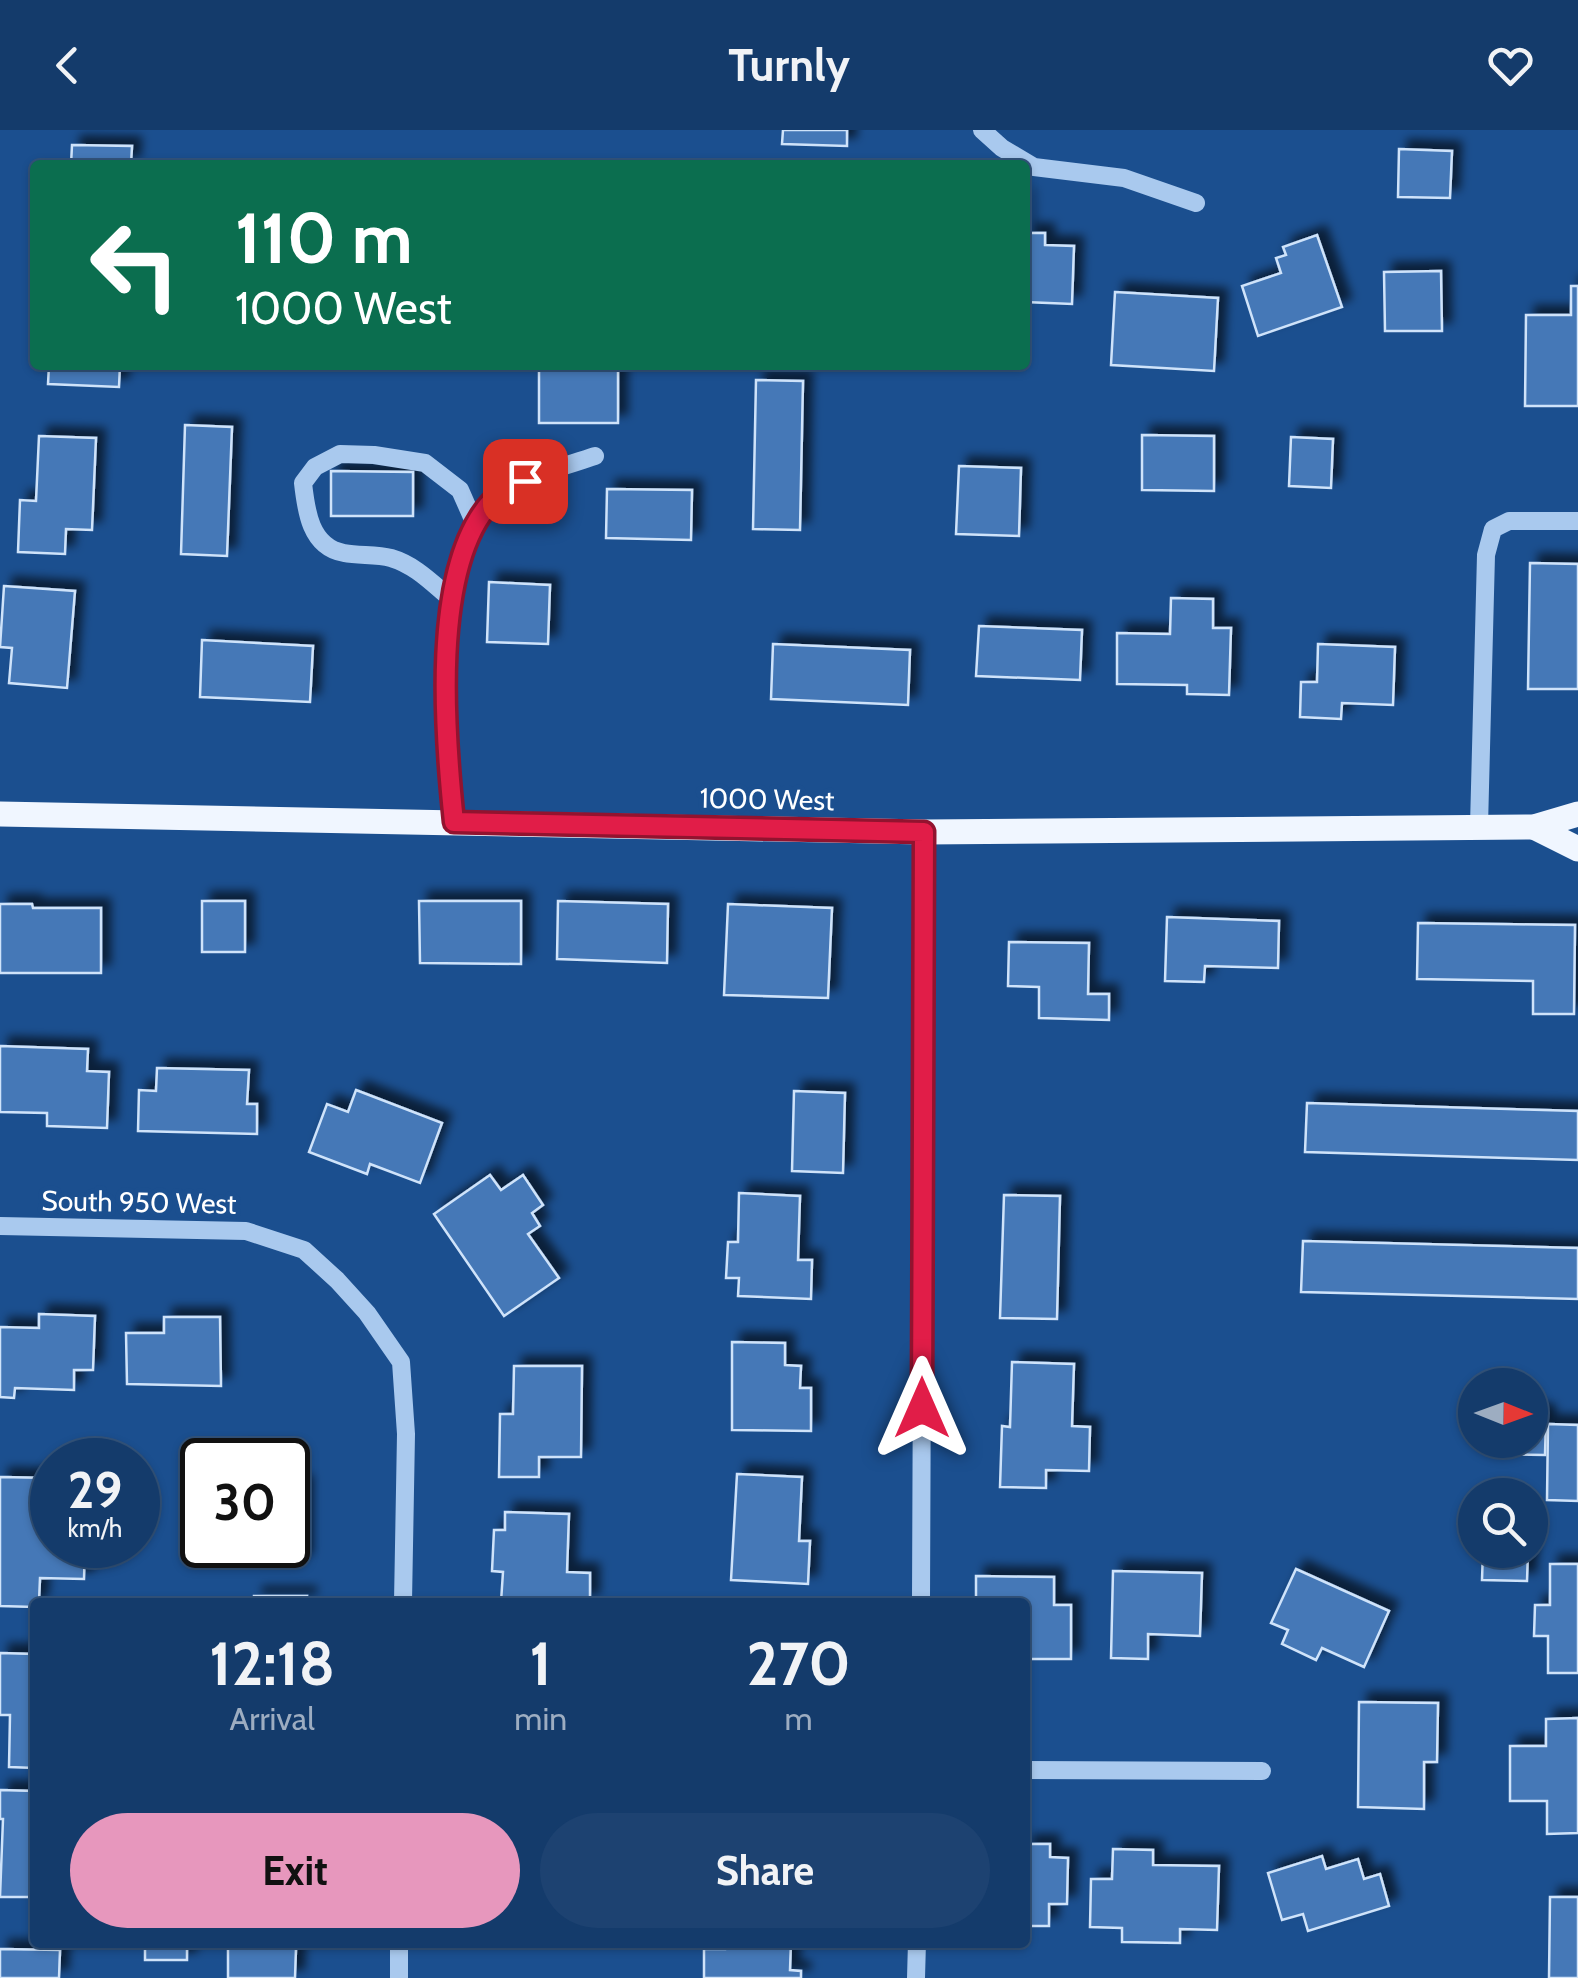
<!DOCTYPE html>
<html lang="en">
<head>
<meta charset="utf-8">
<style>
  :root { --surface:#143b6b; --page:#1d4271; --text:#f1f3f6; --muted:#9dadc1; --line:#33557e; --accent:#e797bd }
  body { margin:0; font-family:Cabin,sans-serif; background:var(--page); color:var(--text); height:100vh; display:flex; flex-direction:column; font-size:38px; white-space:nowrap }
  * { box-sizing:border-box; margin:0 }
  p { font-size:32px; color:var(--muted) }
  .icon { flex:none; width:55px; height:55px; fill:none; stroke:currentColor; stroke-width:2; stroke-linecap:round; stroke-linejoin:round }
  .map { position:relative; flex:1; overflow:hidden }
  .drawer { position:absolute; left:30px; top:1468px; width:1000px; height:350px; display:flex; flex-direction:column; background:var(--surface); border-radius:10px; box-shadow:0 2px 8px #0004,0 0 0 2px var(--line) }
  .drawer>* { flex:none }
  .top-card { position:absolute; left:30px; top:30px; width:1000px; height:210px; border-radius:10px; box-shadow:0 2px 8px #0004,0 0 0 2px var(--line); background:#0b6e4f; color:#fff; overflow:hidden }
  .needle { width:65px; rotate:91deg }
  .tools { position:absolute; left:1458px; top:1238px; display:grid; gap:20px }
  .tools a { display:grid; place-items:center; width:90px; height:90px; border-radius:50%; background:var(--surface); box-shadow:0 2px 8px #0004,0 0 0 2px var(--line); font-size:50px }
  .speed { position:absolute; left:30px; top:1308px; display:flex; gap:20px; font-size:50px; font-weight:700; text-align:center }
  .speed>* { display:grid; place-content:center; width:130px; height:130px; border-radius:50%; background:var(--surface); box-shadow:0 2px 8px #0004,0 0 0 2px var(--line); line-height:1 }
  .speed small { font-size:25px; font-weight:400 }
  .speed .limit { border:5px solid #111; border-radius:15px; background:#fff; color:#111 }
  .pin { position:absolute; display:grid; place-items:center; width:85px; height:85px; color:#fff; margin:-42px; border-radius:20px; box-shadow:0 5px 15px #0006 }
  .me { position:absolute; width:110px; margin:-55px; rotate:0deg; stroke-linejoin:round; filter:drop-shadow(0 0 8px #0008) }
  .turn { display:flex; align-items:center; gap:35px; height:210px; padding:0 40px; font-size:45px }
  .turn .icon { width:130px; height:130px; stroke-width:2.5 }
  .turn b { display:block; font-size:70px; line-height:85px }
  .eta { display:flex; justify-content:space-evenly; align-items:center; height:170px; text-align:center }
  .eta b { font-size:60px; font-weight:700; line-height:70px }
  .cta { display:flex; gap:20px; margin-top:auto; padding:20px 40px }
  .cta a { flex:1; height:115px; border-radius:60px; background:var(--accent); color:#111; font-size:40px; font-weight:700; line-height:115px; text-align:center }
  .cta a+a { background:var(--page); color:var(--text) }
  header { display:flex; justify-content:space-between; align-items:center; height:130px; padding:0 40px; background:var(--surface); font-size:45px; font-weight:700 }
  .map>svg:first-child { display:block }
  .building { fill:#4478b7; stroke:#cfe3fa; stroke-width:2.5; filter:url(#shadow) }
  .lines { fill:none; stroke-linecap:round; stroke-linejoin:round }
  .minor { stroke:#a9c9ee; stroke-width:18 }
  .major { stroke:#f0f6ff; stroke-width:25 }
  .route-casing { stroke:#92132f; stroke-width:25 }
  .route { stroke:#e11d48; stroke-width:18 }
  .labels { text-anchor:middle; stroke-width:10; stroke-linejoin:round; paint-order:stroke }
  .street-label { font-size:28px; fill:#fff; stroke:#1b4f8f }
</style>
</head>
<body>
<header><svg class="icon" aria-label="back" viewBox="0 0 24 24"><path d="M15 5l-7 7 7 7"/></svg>Turnly<svg class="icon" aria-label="heart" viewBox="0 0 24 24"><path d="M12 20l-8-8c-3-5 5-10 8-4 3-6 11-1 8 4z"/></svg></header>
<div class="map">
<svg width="1578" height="1848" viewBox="0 0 1578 1848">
  <defs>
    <filter id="shadow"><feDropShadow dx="9" dy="-9" stdDeviation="5" flood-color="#0009"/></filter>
  </defs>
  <rect width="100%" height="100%" fill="#1b4f8f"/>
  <g class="building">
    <polygon points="783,0 847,0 847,16 782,14"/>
    <polygon points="72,15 132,16 131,35 71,35"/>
    <polygon points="1399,19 1452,21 1450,68 1398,67"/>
    <polygon points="1025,66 1026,103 1045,103 1045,115 1074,116 1072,174 1025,172"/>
    <polygon points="1317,105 1342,177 1258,206 1242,156 1281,143 1276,128 1286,125 1283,117"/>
    <polygon points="1441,141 1442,201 1385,201 1384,142"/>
    <polygon points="1571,156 1578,156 1578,276 1525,276 1526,185 1571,185"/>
    <polygon points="1115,162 1218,168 1214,241 1111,235"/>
    <polygon points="49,235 120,235 119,257 48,254"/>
    <rect x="539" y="235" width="79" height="58"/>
    <polygon points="756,250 803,251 800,400 753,399"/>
    <polygon points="185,295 232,297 227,426 181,424"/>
    <polygon points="1142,305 1214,306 1214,361 1142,360"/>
    <polygon points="39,306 96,308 92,400 66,399 65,424 18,422 20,370 36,371"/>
    <polygon points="1291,307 1333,309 1331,358 1289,356"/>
    <polygon points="959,336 1021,338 1019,406 956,404"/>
    <polygon points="331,341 413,342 413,386 331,386"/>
    <polygon points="607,359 692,360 691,410 606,408"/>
    <polygon points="1530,433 1578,434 1578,559 1528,559"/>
    <polygon points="489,452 550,455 548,514 487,512"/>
    <polygon points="4,456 75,461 67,558 9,553 12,518 0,517"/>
    <polygon points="1171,468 1213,469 1213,498 1231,498 1229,565 1187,564 1187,555 1117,554 1117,503 1170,504"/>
    <polygon points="979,496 1082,500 1080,550 976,546"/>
    <polygon points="202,510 313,516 310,572 200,567"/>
    <polygon points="773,514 910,520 908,575 771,569"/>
    <polygon points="1318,514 1395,517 1393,575 1342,573 1341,589 1300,587 1301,552 1317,552"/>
    <rect x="202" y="771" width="43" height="51"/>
    <polygon points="419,771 521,771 521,834 420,833"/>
    <polygon points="558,771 668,774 667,833 557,829"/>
    <polygon points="0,774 32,774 33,778 101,778 101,843 0,843"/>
    <polygon points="728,774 832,778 828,868 724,865"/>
    <polygon points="1167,787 1279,791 1278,838 1205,836 1204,852 1165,851"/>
    <polygon points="1418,793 1575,795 1574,884 1533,884 1533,851 1417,849"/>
    <polygon points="1009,812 1089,813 1088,864 1109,864 1109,890 1039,888 1039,857 1008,856"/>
    <polygon points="0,916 88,919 87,941 109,942 107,998 47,996 47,983 0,982"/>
    <polygon points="157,938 249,940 247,974 257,974 257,1004 138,1001 139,960 156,961"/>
    <polygon points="356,960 442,993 420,1053 370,1034 367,1044 309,1022 327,974 348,982"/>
    <polygon points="794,961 845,963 843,1043 792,1041"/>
    <polygon points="1307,973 1578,981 1578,1030 1305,1022"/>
    <polygon points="490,1045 501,1060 523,1045 543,1075 532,1083 540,1096 528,1104 559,1148 504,1186 434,1084"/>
    <polygon points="739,1063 800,1066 798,1130 812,1130 811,1169 738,1166 739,1148 726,1148 728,1112 738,1112"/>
    <polygon points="1004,1065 1060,1066 1057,1189 1000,1188"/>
    <polygon points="1303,1111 1578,1118 1578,1169 1301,1162"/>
    <polygon points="39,1184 95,1186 93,1240 74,1240 74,1260 15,1258 14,1268 0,1267 0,1197 39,1198"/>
    <polygon points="164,1187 220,1187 221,1256 127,1254 126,1203 164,1203"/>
    <polygon points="732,1212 785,1213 785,1235 801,1236 800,1258 811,1258 811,1301 732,1300"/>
    <polygon points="1012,1232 1074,1234 1072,1296 1090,1297 1089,1341 1046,1340 1046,1358 1000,1357 1002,1296 1010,1297"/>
    <polygon points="514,1236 582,1236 581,1327 539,1327 539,1347 499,1347 500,1284 513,1284"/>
    <polygon points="1530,1283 1546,1284 1545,1325 1489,1324 1489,1310 1530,1310"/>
    <polygon points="1548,1294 1578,1295 1578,1371 1547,1370"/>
    <polygon points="234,1324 289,1324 289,1355 303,1355 303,1432 235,1432 235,1415 288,1415 288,1330 234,1330"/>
    <polygon points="737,1344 802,1347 799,1411 810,1411 808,1454 731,1450"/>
    <polygon points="0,1347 52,1348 52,1415 85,1415 84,1449 40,1448 39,1472 35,1472 35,1477 0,1476"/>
    <polygon points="505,1382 569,1384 567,1442 590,1443 590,1472 501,1472 503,1442 492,1441 494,1400 505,1400"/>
    <polygon points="1483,1420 1528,1420 1527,1451 1482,1450"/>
    <polygon points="1550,1434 1578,1434 1578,1543 1548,1543 1548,1506 1534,1506 1535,1475 1550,1475"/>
    <polygon points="1296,1439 1389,1481 1364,1537 1322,1518 1316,1530 1282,1514 1288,1500 1271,1493"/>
    <polygon points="1113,1441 1202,1443 1200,1506 1148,1504 1148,1529 1111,1528"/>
    <polygon points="976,1446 1054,1447 1054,1475 1071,1475 1071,1529 1025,1529 1025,1472 976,1472"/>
    <rect x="254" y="1466" width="53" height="6"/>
    <polygon points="0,1523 35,1524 35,1638 9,1637 10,1585 0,1585"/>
    <polygon points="1359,1572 1438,1573 1437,1632 1424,1632 1424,1679 1358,1677"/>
    <polygon points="1578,1588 1578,1703 1547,1704 1547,1671 1510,1671 1510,1616 1546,1616 1546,1589"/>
    <polygon points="0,1660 35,1661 35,1767 0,1767 3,1689 0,1689"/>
    <polygon points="1025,1714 1050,1714 1050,1727 1068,1728 1067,1774 1049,1774 1049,1796 1025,1796"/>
    <polygon points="1113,1719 1153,1720 1153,1735 1219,1736 1217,1800 1180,1799 1180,1813 1122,1812 1122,1798 1090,1797 1091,1749 1112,1749"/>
    <polygon points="1322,1726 1326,1739 1358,1729 1364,1749 1380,1744 1389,1776 1308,1801 1303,1784 1282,1790 1268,1743"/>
    <polygon points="1550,1767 1578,1767 1578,1848 1549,1848"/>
    <rect x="145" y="1812" width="42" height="18"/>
    <polygon points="228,1812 285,1812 285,1818 296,1818 295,1848 228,1848"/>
    <polygon points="490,1812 590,1812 590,1818 490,1817"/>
    <polygon points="725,1812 791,1812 790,1840 801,1841 801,1848 704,1848 704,1819 725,1819"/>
    <polygon points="0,1819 60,1820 59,1848 0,1848"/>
  </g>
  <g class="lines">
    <g class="minor">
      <polyline points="982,0 1002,18 1034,37 1124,48 1196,73"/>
      <path d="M450,468C432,453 415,435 391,428C376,424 359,426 344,423C310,417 306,380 303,353L315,337L340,324L374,325L425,333L460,360L475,394"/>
      <path d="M453,692C446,616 429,420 496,367C523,346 563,337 595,326"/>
      <polyline points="1479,696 1486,425 1493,399 1509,391 1578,391"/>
      <polyline points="0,1096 246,1101 304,1120 337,1150 367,1183 401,1232 406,1304 403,1472"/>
      <polyline points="921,1472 924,702"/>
      <polyline points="1025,1640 1262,1641"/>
      <polyline points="399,1848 399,1812"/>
      <polyline points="916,1848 917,1812"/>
    </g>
    <g class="major">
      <polyline points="0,684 924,702 1534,697 1578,684"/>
      <polyline points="1534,697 1578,719"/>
    </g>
  </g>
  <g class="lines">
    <defs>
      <path id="route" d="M525,351C514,357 501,362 492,371C430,437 445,607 454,692L924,702L922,1278"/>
    </defs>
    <use href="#route" class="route-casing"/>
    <use href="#route" class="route"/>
  </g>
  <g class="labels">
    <g class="street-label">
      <text transform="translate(767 669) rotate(1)" y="10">1000 West</text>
      <text transform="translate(139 1072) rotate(1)" y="10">South 950 West</text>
    </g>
  </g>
</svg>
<div class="tools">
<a><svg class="needle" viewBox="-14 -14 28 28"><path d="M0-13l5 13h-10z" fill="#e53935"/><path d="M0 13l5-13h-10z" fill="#9dadc1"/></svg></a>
<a><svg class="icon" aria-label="search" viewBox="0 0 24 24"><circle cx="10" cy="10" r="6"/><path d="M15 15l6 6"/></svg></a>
</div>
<div class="speed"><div>29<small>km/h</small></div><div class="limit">30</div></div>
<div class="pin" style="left:525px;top:351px;background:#d93025"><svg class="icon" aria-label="arrive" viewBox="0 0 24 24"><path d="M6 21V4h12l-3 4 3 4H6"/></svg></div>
<svg class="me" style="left:922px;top:1278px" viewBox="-20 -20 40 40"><path d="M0-17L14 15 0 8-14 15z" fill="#e11d48" stroke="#fff" stroke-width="4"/></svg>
<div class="top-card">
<div class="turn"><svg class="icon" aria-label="left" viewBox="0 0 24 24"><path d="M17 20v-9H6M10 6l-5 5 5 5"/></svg><div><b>110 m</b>1000 West</div></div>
</div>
<section class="drawer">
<div class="eta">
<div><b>12:18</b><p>Arrival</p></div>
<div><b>1</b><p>min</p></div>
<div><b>270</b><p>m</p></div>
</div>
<div class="cta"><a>Exit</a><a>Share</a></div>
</section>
</div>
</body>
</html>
